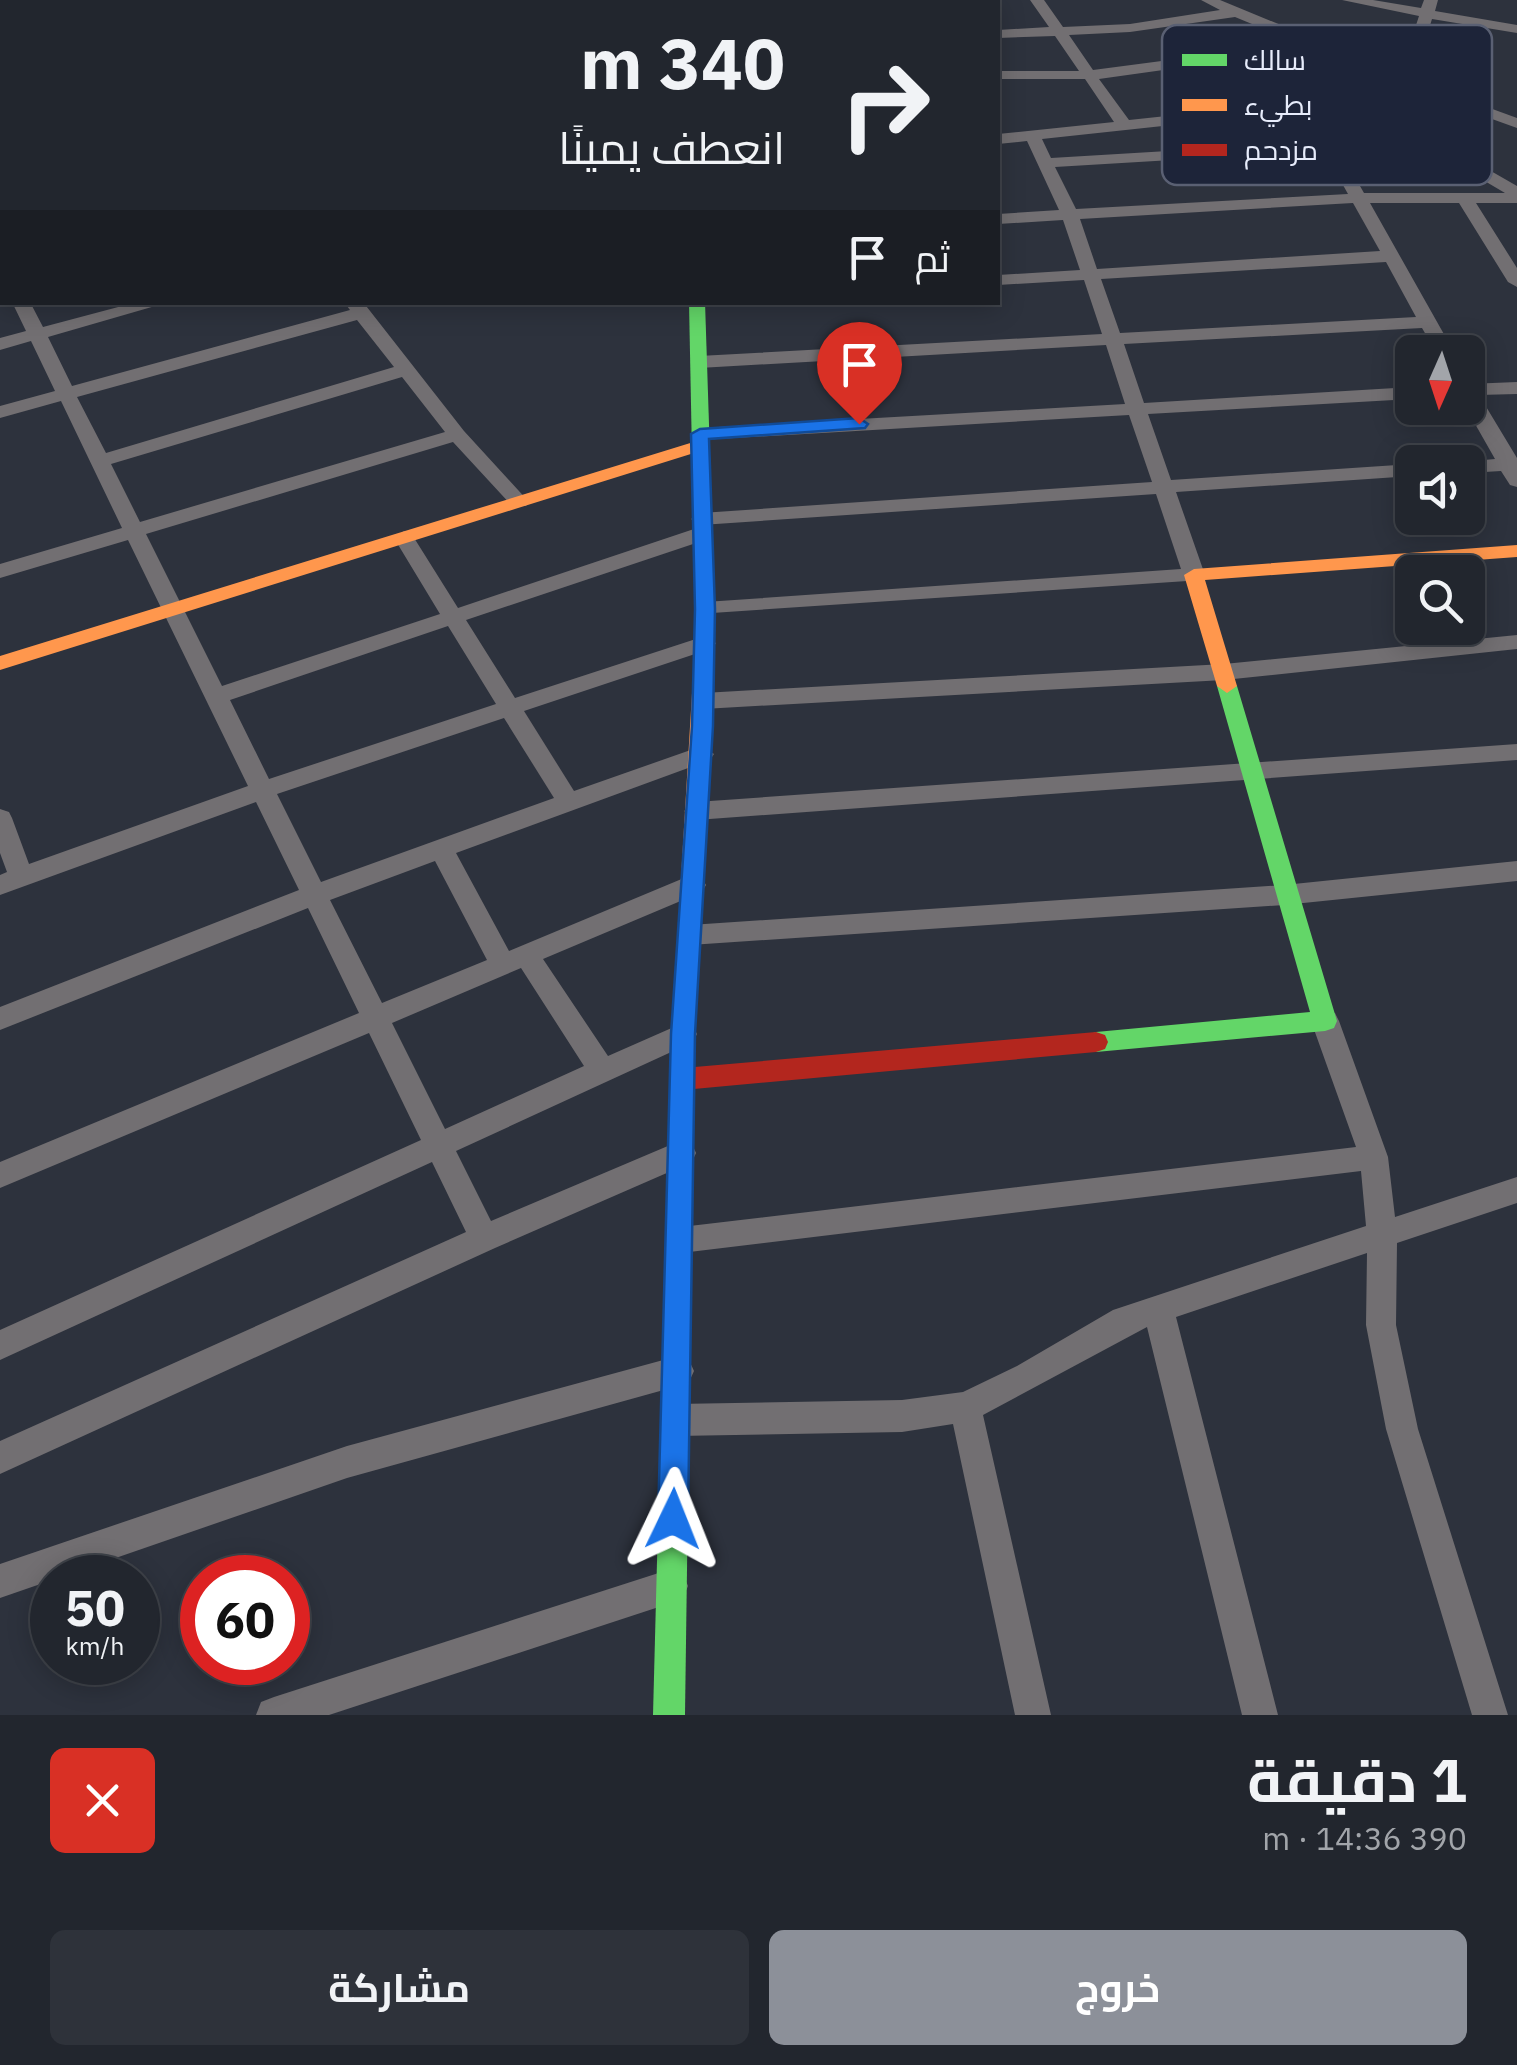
<!DOCTYPE html>
<html lang="ar">
<head>
<meta charset="utf-8">
<style>
  :root { --surface:#22262e; --page:#2e323a; --text:#f1f3f6; --muted:#a2a5aa; --line:#3f434a; --accent:#8c9099 }
  body { margin:0; font-family:"IBM Plex Sans",Cairo,sans-serif; background:var(--page); color:var(--text); direction:rtl; height:100vh; display:flex; flex-direction:column; font-size:38px; white-space:nowrap }
  * { box-sizing:border-box; margin:0 }
  p { font-size:32px; color:var(--muted) }
  .icon { flex:none; width:55px; height:55px; fill:none; stroke:currentColor; stroke-width:2; stroke-linecap:round; stroke-linejoin:round }
  .map { position:relative; height:1715px; overflow:hidden; direction:ltr }
  .sheet { display:flex; flex-direction:column; background:var(--surface); flex:1 }
  .sheet>* { flex:none }
  .banner { position:absolute; left:0px; top:0px; width:1000px; height:305px; box-shadow:0 5px 25px #0003,0 0 0 2px var(--line); direction:rtl; background:#22262e; color:var(--text); overflow:hidden }
  .needle { width:65px; rotate:183deg }
  .buttons { position:absolute; left:1395px; top:335px; display:grid; gap:20px }
  .buttons a { display:grid; place-items:center; width:90px; height:90px; border-radius:15px; background:var(--surface); box-shadow:0 5px 25px #0003,0 0 0 2px var(--line); font-size:50px }
  .speed { position:absolute; left:30px; top:1555px; display:flex; gap:20px; font-size:50px; font-weight:700; text-align:center }
  .speed>* { display:grid; place-content:center; width:130px; height:130px; border-radius:50%; background:var(--surface); box-shadow:0 5px 25px #0003,0 0 0 2px var(--line); line-height:1 }
  .speed small { font-size:25px; font-weight:400 }
  .speed .limit { border:15px solid #d22; background:#fff; color:#111 }
  .pin { position:absolute; display:grid; place-items:center; width:85px; height:85px; color:#fff; margin:-102px -42px; border-radius:50% 50% 50% 0; rotate:-45deg; box-shadow:0 0 10px #0007 }
  .pin .icon { rotate:45deg }
  .me { position:absolute; width:110px; margin:-55px; rotate:2deg; stroke-linejoin:round; filter:drop-shadow(0 0 8px #0008) }
  .turn { display:flex; align-items:center; gap:35px; height:210px; padding:0 50px; font-size:45px }
  .turn .icon { width:130px; height:130px; stroke-width:2.5 }
  .turn b { display:block; font-size:70px; line-height:85px }
  .then { display:flex; align-items:center; height:95px; padding:0 50px; background:#0003; gap:20px; font-size:38px }
  .round { display:grid; place-items:center; flex:none; width:105px; height:105px; border-radius:15px; background:var(--page) }
  .headline { display:flex; align-items:center; justify-content:space-between; height:170px; padding:0 50px }
  h1 { font-size:60px; font-weight:700; line-height:75px }
  .action { display:flex; gap:20px; margin-top:auto; padding:20px 50px }
  .action a { flex:1; height:115px; border-radius:15px; background:var(--accent); color:#fff; font-size:40px; font-weight:700; line-height:115px; text-align:center }
  .action a+a { background:var(--page); color:var(--text) }
  .map>svg:first-child { display:block }
  .lines { fill:none; stroke-linecap:round; stroke-linejoin:round }
  .street { fill:#726f72; fill-rule:evenodd }
  .fast { fill:#63d668; fill-rule:evenodd }
  .slow { fill:#ff974d; fill-rule:evenodd }
  .jam { fill:#b3261e; fill-rule:evenodd }
  .route { fill:#1a73e8; stroke:#114b97; stroke-width:2.5 }
  .key { fill:#1d2439; stroke:#5a6073; stroke-width:2.5 }
  .key-label { font-size:28px; fill:#e7ecfb }
</style>
</head>
<body>
<div class="map">
<svg width="1517" height="1715" viewBox="0 0 1517 1715">
  <rect width="100%" height="100%" fill="#2d323d"/>
  <g class="lines">
    <g class="street">
      <polygon points="132,0 146,0 147,2 133,2"/>
      <polygon points="284,0 298,0 299,2 285,2"/>
      <polygon points="478,0 493,0 494,2 480,2"/>
      <polygon points="937,0 952,0 953,2 939,2"/>
      <path d="M1030,0H1044L1063,27L1130,24L1220,10L1201,0H1220L1400,74L1419,16L1342,0H1373L1421,8L1424,0H1438L1435,11L1517,25V33L1432,19L1413,80L1517,118V128L1406,88L1343,104L1456,151L1517,186V203H1476L1517,268V287L1508,282L1459,203H1370L1454,352H1436L1422,328L1124,344L1144,403L1412,387V399L1148,414L1171,480L1412,464V476L1176,492L1205,575L1202,580L697,614L694,609L697,604L705,602L1181,569L1156,494L701,525L691,519L701,513L1152,482L1129,415L700,440L690,434L700,428L1125,404L1106,345L699,368L690,362L699,356L1102,334L1084,280L998,285V275L1080,270L1063,220L998,224V214L1059,210L1027,141L998,144V134L1114,122L1085,79H998V71H1079L1055,36L998,38V30L1049,27ZM1235,17L1298,43L1093,70L1069,35L1130,32ZM1313,49L1393,83L1307,101L1129,120L1099,79ZM1325,107L1444,157L1505,193H1364L1316,109ZM1302,111L1319,142L1051,158L1042,139ZM1324,151L1348,194L1076,209L1055,167ZM1353,203L1380,251L1097,269L1080,219ZM1386,262L1416,317L1120,333L1101,279Z"/>
      <rect x="0" y="65" width="2" height="8"/>
      <polygon points="0,92 2,93 2,106 0,105"/>
      <polygon points="2,165 2,175 0,176 0,166"/>
      <rect x="0" y="217" width="2" height="10"/>
      <rect x="0" y="250" width="2" height="15"/>
      <path d="M12,302H30L43,327L137,302H169L48,337L72,386L350,310L344,302H363L464,431L529,502L526,506H512L453,442L146,534L222,686L440,614L394,538L404,531L411,533L458,608L694,529H708L711,534L708,539L466,620L515,698L705,636L716,643L713,648L524,711L574,791L702,746L714,754L710,760L456,853L509,951L684,878H702L706,885L702,892L543,959L608,1056L683,1023L693,1026L697,1034L693,1042L456,1151L491,1221L682,1140L692,1144L696,1153L692,1162L495,1248L0,1474V1441L466,1232L432,1162L0,1360V1330L421,1140L369,1033L0,1188V1162L359,1013L308,908L0,1030V1007L299,890L256,802L0,895V875L7,872L0,853V809L9,812L12,818L29,864L248,786L128,540L0,578V564L122,528L61,401L0,418V406L55,391L31,341L0,350V338L26,331ZM357,320L394,367L106,453L77,397ZM402,377L445,432L140,522L111,464ZM448,626L496,704L269,779L230,700ZM504,718L554,798L321,882L277,794ZM435,861L487,960L382,1003L330,900ZM521,968L584,1066L445,1129L392,1023Z"/>
      <polygon points="1517,382 1517,394 1479,395 1517,458 1517,487 1510,485 1501,471 1468,473 1468,462 1462,462 1495,459 1466,408 1468,384"/>
      <polygon points="1517,635 1517,649 1224,680 703,709 692,701 703,693 1224,664"/>
      <polygon points="1517,744 1517,760 696,820 684,811 696,802"/>
      <polygon points="1517,861 1517,881 1284,905 690,945 681,942 677,935 681,928 690,925 1284,885"/>
      <polygon points="1325,1010 1335,1013 1339,1021 1388,1157 1395,1217 1517,1177 1517,1203 1397,1243 1396,1325 1418,1429 1508,1715 1472,1715 1386,1429 1366,1325 1367,1253 1176,1317 1278,1715 1242,1715 1147,1327 983,1415 1051,1715 1015,1715 953,1424 902,1432 676,1436 665,1431 660,1420 665,1409 676,1404 902,1400 963,1392 1017,1366 1113,1310 1366,1226 1361,1171 681,1253 670,1250 666,1240 670,1230 681,1227 1356,1147 1311,1021 1315,1013"/>
      <polygon points="678,1356 689,1360 694,1371 689,1382 678,1386 347,1478 0,1598 0,1564 347,1446"/>
      <polygon points="671,1569 683,1574 688,1586 683,1598 671,1603 329,1715 256,1715 261,1702 274,1697"/>
    </g>
    <g class="fast">
      <polygon points="689,302 705,302 710,455 701,460 692,455"/>
      <polygon points="1227,679 1237,686 1337,1021 1334,1028 1325,1031 1096,1052 1087,1049 1084,1042 1087,1035 1096,1032 1310,1012 1217,686"/>
      <polygon points="682,1052 691,1055 694,1062 685,1715 653,1715 670,1062 673,1055"/>
    </g>
    <g class="slow">
      <polygon points="700,440 709,445 702,450 710,455 715,643 694,1062 691,1069 682,1072 673,1069 670,1062 695,643 694,453 0,670 0,656"/>
      <polygon points="1517,545 1517,557 1205,580 1237,686 1227,693 1217,686 1184,575 1194,569"/>
    </g>
    <g class="jam">
      <polygon points="662,0 674,0 675,2 663,2"/>
      <polygon points="1096,1032 1105,1035 1108,1042 1105,1049 1096,1052 683,1090 674,1086 670,1079 674,1072 683,1068"/>
    </g>
  </g>
  <polygon class="route" points="859,418 868,424 865,428 709,439 715,609 713,726 695,1034 688,1519 684,1530 673,1534 662,1530 658,1519 671,1034 692,726 695,609 691,434 700,429"/>
  <rect x="1162" y="25" width="330" height="160" rx="15" class="key"/>
  <rect x="1182" y="54" width="45" height="12" fill="#63d668"/>
  <rect x="1182" y="99" width="45" height="12" fill="#ff974d"/>
  <rect x="1182" y="144" width="45" height="12" fill="#b3261e"/>
  <g class="key-label">
    <text x="1244" y="70">سالك</text>
    <text x="1244" y="115">بطيء</text>
    <text x="1244" y="160">مزدحم</text>
  </g>
</svg>
<div class="buttons">
<a><svg class="needle" viewBox="-14 -14 28 28"><path d="M0-13l5 13h-10z" fill="#e53935"/><path d="M0 13l5-13h-10z" fill="#a2a5aa"/></svg></a>
<a><svg class="icon" aria-label="sound" viewBox="0 0 24 24"><path d="M4 9h4l5-4v14l-5-4H4zM17 9q2 3 0 6"/></svg></a>
<a><svg class="icon" aria-label="search" viewBox="0 0 24 24"><circle cx="10" cy="10" r="6"/><path d="M15 15l6 6"/></svg></a>
</div>
<div class="speed"><div>50<small>km/h</small></div><div class="limit">60</div></div>
<div class="pin" style="left:859px;top:424px;background:#d93025"><svg class="icon" aria-label="arrive" viewBox="0 0 24 24"><path d="M6 21V4h12l-3 4 3 4H6"/></svg></div>
<svg class="me" style="left:673px;top:1519px" viewBox="-20 -20 40 40"><path d="M0-17L14 15 0 8-14 15z" fill="#1a73e8" stroke="#fff" stroke-width="4"/></svg>
<div class="banner">
<div class="turn"><svg class="icon" aria-label="right" viewBox="0 0 24 24"><path d="M7 20v-9h11M14 6l5 5-5 5"/></svg><div><b>340 m</b>انعطف يمينًا</div></div>
<div class="then">ثم<svg class="icon" aria-label="arrive" viewBox="0 0 24 24"><path d="M6 21V4h12l-3 4 3 4H6"/></svg></div>
</div>
</div>
<section class="sheet">
<div class="headline"><div><h1>1 دقيقة</h1><p>390 m · 14:36</p></div><a class="round" style="background:#d93025;color:#fff"><svg class="icon" aria-label="close" viewBox="0 0 24 24"><path d="M6 6l12 12M18 6L6 18"/></svg></a></div>
<div class="action"><a>خروج</a><a>مشاركة</a></div>
</section>
</body>
</html>
